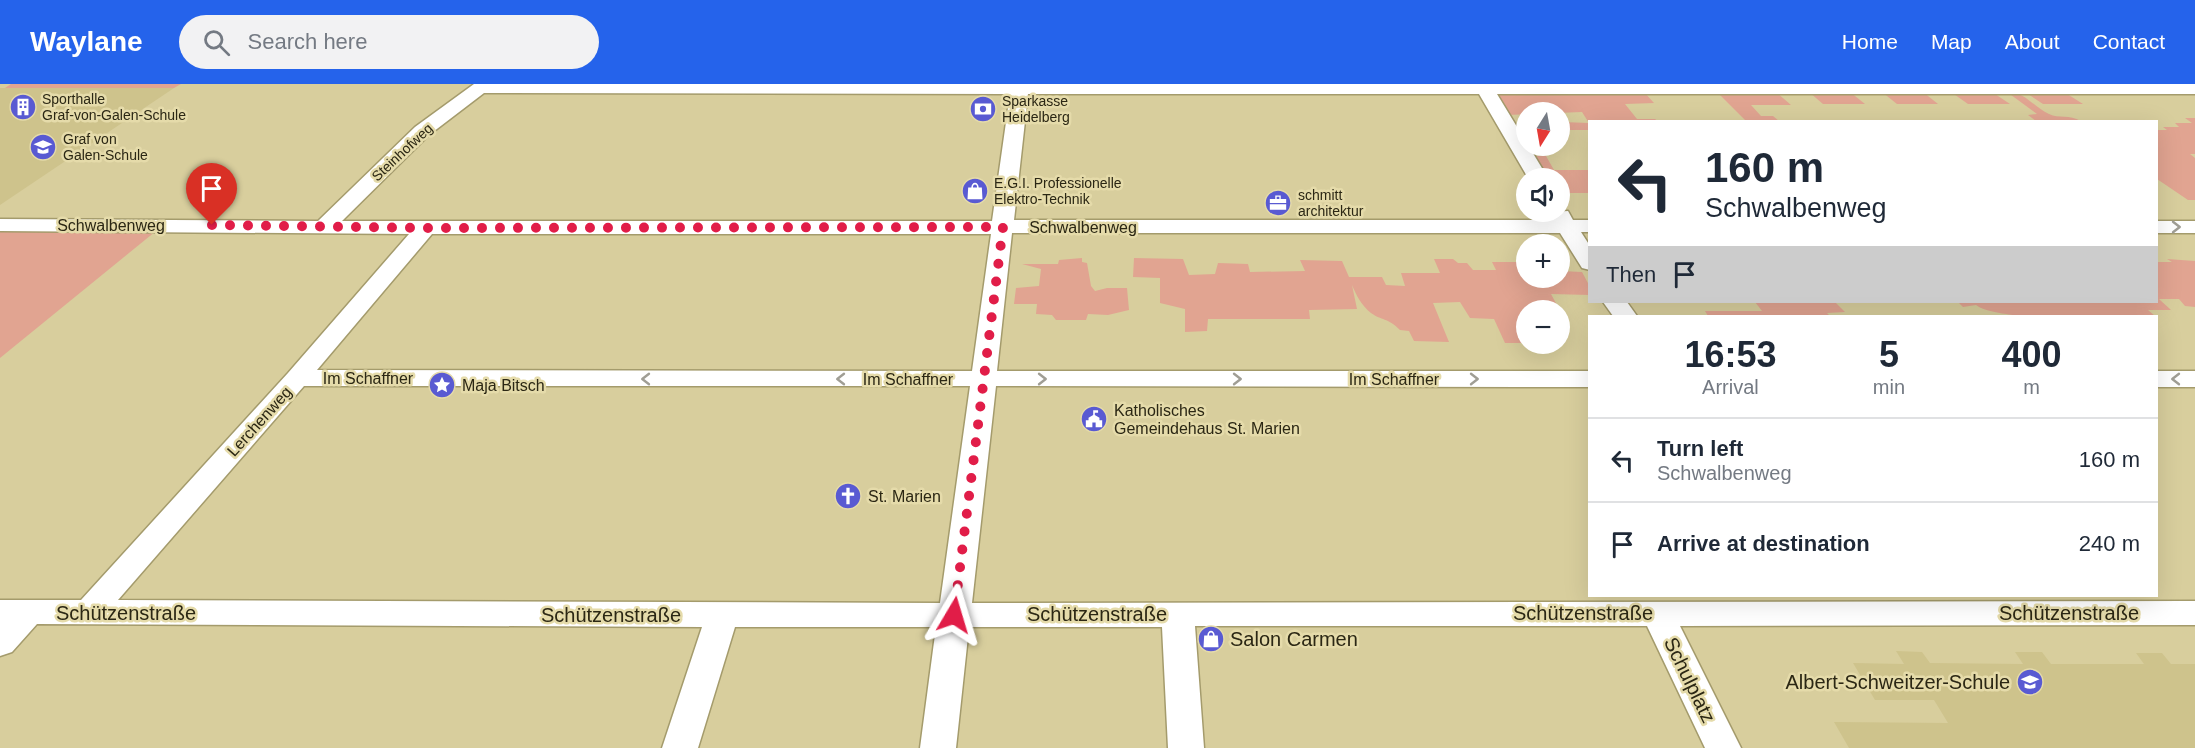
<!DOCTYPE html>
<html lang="en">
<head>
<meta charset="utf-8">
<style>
  :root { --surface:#fff; --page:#f2f2f3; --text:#1f2937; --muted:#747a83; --line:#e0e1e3; --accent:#2563eb }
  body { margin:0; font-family:Helvetica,sans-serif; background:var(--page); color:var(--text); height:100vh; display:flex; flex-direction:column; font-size:22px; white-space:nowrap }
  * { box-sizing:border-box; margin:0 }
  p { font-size:20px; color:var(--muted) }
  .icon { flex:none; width:33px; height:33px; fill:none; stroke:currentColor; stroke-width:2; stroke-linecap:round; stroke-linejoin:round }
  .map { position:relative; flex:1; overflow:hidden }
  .side { position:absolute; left:1588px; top:231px; width:570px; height:282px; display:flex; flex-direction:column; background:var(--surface); border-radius:0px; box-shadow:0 6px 24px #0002 }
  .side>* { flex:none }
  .hud { position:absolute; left:1588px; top:36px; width:570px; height:183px; border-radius:0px; box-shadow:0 6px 24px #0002; background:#fff; color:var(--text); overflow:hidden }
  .needle { width:39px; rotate:191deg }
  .buttons { position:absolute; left:1516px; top:18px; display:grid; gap:12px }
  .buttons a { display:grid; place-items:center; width:54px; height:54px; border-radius:50%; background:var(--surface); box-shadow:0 6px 24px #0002; font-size:30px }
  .pin { position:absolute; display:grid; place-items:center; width:51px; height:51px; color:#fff; margin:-62px -26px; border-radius:50% 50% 50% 0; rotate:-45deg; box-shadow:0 0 6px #0007 }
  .pin .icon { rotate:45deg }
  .me { position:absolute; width:66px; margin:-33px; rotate:7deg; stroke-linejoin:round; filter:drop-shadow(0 0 4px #0008) }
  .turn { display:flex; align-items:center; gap:21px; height:126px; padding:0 18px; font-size:27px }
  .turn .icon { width:78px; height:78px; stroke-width:2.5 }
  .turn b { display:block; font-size:42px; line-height:51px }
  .then { display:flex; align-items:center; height:57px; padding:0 18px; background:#0003; gap:12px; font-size:22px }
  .eta { display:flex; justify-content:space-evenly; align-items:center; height:102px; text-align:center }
  .eta b { font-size:36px; font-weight:600; line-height:42px }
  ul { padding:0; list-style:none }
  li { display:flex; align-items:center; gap:18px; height:84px; padding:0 18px; border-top:2px solid var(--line) }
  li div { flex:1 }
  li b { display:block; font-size:22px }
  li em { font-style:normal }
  header { display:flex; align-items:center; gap:36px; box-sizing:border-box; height:84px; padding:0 30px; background:var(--accent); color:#fff }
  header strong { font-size:28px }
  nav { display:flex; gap:33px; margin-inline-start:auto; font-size:21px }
  .search { width:420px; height:54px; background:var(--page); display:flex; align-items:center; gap:15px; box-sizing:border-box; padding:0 21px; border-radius:33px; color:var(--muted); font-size:22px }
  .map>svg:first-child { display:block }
  .built { fill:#cec38c }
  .green { fill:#e1a491 }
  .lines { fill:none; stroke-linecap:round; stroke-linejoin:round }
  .minor-casing { stroke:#a49b6c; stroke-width:3 }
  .minor { fill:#fff; fill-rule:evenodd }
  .oneway { stroke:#a09e95 }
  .route { stroke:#e11d48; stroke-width:10; stroke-dasharray:0 18 }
  .labels { text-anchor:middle; stroke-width:5; stroke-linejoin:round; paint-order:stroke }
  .far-poi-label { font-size:14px; fill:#2b2714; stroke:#e5dbaa; text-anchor:start }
  .far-street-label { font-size:14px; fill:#2b2714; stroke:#e5dbaa }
  .street-label { font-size:16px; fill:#2b2714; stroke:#e5dbaa }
  .poi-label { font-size:16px; fill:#2b2714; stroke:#e5dbaa; text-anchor:start }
  .near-street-label { font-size:20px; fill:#2b2714; stroke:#e5dbaa }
  .near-poi-label { font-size:20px; fill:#2b2714; stroke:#e5dbaa; text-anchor:start }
</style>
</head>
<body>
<header>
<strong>Waylane</strong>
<div class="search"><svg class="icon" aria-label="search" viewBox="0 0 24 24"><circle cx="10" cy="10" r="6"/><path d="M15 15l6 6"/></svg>Search here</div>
<nav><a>Home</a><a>Map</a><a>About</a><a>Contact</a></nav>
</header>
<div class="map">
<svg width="2195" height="664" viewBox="0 0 2195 664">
  <rect width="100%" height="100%" fill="#d8ce9d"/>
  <g class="built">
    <polygon points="0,4 174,4 0,121"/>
    <polygon points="1896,567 1922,568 1930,579 2023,580 2015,568 2042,568 2051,580 2144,580 2136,569 2162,569 2171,580 2195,580 2195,664 1849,664 1834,638 1948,639 1934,616 1875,616 1853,579 1904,580"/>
  </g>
  <g class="green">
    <polygon points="11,0 181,0 174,4 5,4"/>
    <polygon points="1644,8 1654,19 1625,20 1637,35 1655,35 1658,37 1590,38 1590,46 1560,46 1560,43 1564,42 1562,38 1589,39 1582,28 1507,31 1493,9"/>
    <polygon points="1717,8 1776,8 1791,21 1751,21 1761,32 1773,32 1779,37 1746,37"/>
    <polygon points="1809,8 1850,8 1865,20 1823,20"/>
    <polygon points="1882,8 1923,8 1938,20 1897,20"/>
    <polygon points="1951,8 1992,8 2010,20 1968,20"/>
    <path d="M2007,8C2026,8 2033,23 2049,30C2059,35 2069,30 2081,37H2036L2028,31L2037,30Z"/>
    <polygon points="2025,8 2064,8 2083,20 2043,20"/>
    <polygon points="2185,34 2195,34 2195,70 2190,70 2195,74 2195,116 2188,116 2157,95 2157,46 2167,46 2163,43 2179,43 2175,39 2192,39"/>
    <polygon points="1535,72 1546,72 1554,86 1590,86 1590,109 1560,109 1560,94 1549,94"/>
    <polygon points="156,147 0,274 0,148"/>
    <polygon points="1082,174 1082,178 1087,179 1091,202 1095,207 1107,204 1127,204 1129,226 1108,231 1088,230 1086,236 1056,236 1052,231 1036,230 1037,220 1014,220 1016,204 1039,202 1041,185 1022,180 1058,180 1059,176"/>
    <path d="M1134,174L1183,175L1189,191L1215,190L1218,179L1248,180L1250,188L1305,187L1300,176L1342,177L1349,193H1382L1386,201L1405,202L1401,189H1440L1434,175H1453L1458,179H1467L1473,186H1496L1492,178H1527V194H1560V187L1582,188L1590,203V211L1551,210L1559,225H1522L1527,236V259H1505L1494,235L1470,234L1460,218L1433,219L1449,258L1414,257L1409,247L1400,246C1387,233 1382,237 1371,229C1362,222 1356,211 1352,201L1357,225L1309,226L1310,235H1208L1207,247L1185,248V225L1160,219V194L1133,193Z"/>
    <path d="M2167,175L2195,177V223L2185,222L2179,215H2159L2171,226H2148L2155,232C2119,233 2000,239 1976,221L1963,223L1958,218H2157V178H2172Z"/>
    <polygon points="1755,218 1835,218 1845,228 1827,229 1830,232 1708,232 1705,227 1762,227"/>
  </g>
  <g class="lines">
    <defs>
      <g id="minor">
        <path d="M474,0H2195V10H1497L1548,94H1528L1479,10H1028L1014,136H1552L1549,132L1552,128L1568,127L1573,136H1590V148H1581L1590,162V186L1582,184L1560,149H1012L997,287H1590V303L996,302L972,519L2195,517V541L1680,542L1741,664H1705L1647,542H1195L1204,664H1168L1162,543H969L956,664H920L936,543H735L698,664H662L702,543L37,540L12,568L0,572V516H81L288,289L409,150L0,147V135L318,137L415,43ZM484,9L1010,10L992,137H342L429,51ZM432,150H991L972,287L317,286ZM304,302H970L940,519L118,516Z"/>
        <rect x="2157" y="137" width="38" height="12"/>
        <polygon points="1603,218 1627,218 1637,232 1613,232"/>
        <rect x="2157" y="287" width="38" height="16"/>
      </g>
    </defs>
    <use href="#minor" class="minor-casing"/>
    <use href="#minor" class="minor"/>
  </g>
  <defs><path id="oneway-chevron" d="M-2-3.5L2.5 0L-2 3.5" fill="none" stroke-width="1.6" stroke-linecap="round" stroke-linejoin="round" transform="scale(1.5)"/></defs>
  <g class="oneway">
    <use href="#oneway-chevron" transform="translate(2176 143)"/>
    <use href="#oneway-chevron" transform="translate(646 295) rotate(-180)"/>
    <use href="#oneway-chevron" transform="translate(841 295) rotate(-180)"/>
    <use href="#oneway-chevron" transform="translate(1042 295)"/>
    <use href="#oneway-chevron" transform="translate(1237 295)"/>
    <use href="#oneway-chevron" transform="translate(1474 295)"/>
    <use href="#oneway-chevron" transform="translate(2176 295) rotate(-180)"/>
  </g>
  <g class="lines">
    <polyline class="route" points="212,141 426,144 1003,143 954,531"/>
  </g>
  <defs>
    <symbol id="building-disc" viewBox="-11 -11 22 22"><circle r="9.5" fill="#595ad2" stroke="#e5dbaa"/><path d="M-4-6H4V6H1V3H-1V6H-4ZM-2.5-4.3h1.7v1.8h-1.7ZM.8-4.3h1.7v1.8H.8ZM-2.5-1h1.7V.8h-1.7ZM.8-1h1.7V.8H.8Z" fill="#fff"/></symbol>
    <symbol id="bank-disc" viewBox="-11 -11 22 22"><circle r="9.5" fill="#595ad2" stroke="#e5dbaa"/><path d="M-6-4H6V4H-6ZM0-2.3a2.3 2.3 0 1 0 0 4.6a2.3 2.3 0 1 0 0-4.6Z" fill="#fff"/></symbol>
    <symbol id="school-disc" viewBox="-11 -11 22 22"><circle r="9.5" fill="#595ad2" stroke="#e5dbaa"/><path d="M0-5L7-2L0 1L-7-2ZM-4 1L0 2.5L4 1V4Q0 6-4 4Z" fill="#fff"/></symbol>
    <symbol id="shop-disc" viewBox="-11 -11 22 22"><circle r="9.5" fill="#595ad2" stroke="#e5dbaa"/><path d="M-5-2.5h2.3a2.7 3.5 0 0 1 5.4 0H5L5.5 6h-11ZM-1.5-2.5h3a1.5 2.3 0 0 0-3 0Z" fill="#fff"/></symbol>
    <symbol id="office-disc" viewBox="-11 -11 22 22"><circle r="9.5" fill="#595ad2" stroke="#e5dbaa"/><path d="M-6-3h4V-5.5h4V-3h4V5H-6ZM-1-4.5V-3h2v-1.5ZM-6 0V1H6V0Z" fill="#fff"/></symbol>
    <symbol id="sight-disc" viewBox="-11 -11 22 22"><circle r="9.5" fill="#595ad2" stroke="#e5dbaa"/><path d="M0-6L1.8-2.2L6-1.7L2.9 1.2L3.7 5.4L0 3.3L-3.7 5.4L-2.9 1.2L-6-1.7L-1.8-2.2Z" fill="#fff"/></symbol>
    <symbol id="civic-disc" viewBox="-11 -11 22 22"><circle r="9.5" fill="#595ad2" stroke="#e5dbaa"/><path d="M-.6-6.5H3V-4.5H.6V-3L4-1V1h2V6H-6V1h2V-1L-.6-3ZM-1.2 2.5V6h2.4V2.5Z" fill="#fff"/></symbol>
    <symbol id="church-disc" viewBox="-11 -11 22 22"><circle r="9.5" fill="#595ad2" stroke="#e5dbaa"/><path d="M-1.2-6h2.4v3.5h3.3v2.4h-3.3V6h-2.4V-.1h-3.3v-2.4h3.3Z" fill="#fff"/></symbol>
  </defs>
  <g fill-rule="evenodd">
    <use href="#building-disc" x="8" y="8" width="30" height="30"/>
    <use href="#bank-disc" x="968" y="10" width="30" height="30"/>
    <use href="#school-disc" x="28" y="48" width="30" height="30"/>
    <use href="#shop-disc" x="960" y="92" width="30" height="30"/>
    <use href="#office-disc" x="1263" y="104" width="30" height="30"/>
    <use href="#sight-disc" x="427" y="286" width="30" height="30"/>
    <use href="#civic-disc" x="1079" y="320" width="30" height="30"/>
    <use href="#church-disc" x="833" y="397" width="30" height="30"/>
    <use href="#shop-disc" x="1196" y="540" width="30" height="30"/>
    <use href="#school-disc" x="2015" y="583" width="30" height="30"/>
  </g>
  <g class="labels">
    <g class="far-poi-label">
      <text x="42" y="20">Sporthalle<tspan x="42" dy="16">Graf-von-Galen-Schule</tspan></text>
      <text x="1002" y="22">Sparkasse<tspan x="1002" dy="16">Heidelberg</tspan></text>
      <text x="63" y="60">Graf von<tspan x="63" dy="16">Galen-Schule</tspan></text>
      <text x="994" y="104">E.G.I. Professionelle<tspan x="994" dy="16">Elektro-Technik</tspan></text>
      <text x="1298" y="116">schmitt<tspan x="1298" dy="16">architektur</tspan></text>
    </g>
    <g class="far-street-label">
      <text transform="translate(402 68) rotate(-43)" y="5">Steinhofweg</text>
    </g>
    <g class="street-label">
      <text x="111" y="147">Schwalbenweg</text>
      <text x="1083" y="149">Schwalbenweg</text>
      <text x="368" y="300">Im Schaffner</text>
      <text x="908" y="301">Im Schaffner</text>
      <text x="1394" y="301">Im Schaffner</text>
      <text transform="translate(259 337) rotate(-48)" y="6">Lerchenweg</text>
    </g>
    <g class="poi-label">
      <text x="462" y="307">Maja Bitsch</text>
      <text x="1114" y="332">Katholisches<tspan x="1114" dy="18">Gemeindehaus St. Marien</tspan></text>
      <text x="868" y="418">St. Marien</text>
    </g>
    <g class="near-street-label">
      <text x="126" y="536">Schützenstraße</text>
      <text x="1583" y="536">Schützenstraße</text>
      <text x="2069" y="536">Schützenstraße</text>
      <text x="1097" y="537">Schützenstraße</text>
      <text x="611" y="538">Schützenstraße</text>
      <text transform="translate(1690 596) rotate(64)" y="7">Schulplatz</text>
    </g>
    <g class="near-poi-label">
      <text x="1230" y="562">Salon Carmen</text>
      <text x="2010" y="605" text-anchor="end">Albert-Schweitzer-Schule</text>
    </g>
  </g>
</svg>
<div class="buttons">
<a><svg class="needle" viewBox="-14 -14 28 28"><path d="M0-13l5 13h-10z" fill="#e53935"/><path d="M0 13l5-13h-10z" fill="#747a83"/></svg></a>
<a><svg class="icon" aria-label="sound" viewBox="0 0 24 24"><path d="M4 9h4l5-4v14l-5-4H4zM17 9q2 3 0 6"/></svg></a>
<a>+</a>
<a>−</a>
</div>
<div class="pin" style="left:212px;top:141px;background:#d93025"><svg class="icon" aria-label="arrive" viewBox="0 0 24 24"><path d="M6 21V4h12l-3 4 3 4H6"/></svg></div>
<svg class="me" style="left:954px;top:531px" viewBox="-20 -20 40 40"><path d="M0-17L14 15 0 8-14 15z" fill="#e11d48" stroke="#fff" stroke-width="4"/></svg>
<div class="hud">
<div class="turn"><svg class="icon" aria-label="left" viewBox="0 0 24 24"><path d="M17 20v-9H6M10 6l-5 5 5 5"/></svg><div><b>160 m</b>Schwalbenweg</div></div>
<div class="then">Then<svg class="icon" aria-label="arrive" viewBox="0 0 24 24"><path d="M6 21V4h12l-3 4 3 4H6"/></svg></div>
</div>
<section class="side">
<div class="eta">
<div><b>16:53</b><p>Arrival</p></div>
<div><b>5</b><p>min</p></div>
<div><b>400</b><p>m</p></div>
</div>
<ul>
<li><svg class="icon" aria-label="left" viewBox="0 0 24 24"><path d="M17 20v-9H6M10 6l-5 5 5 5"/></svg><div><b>Turn left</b><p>Schwalbenweg</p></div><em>160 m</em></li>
<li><svg class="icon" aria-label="arrive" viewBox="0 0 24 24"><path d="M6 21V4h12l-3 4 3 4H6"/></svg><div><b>Arrive at destination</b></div><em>240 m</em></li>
</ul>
</section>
</div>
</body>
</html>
